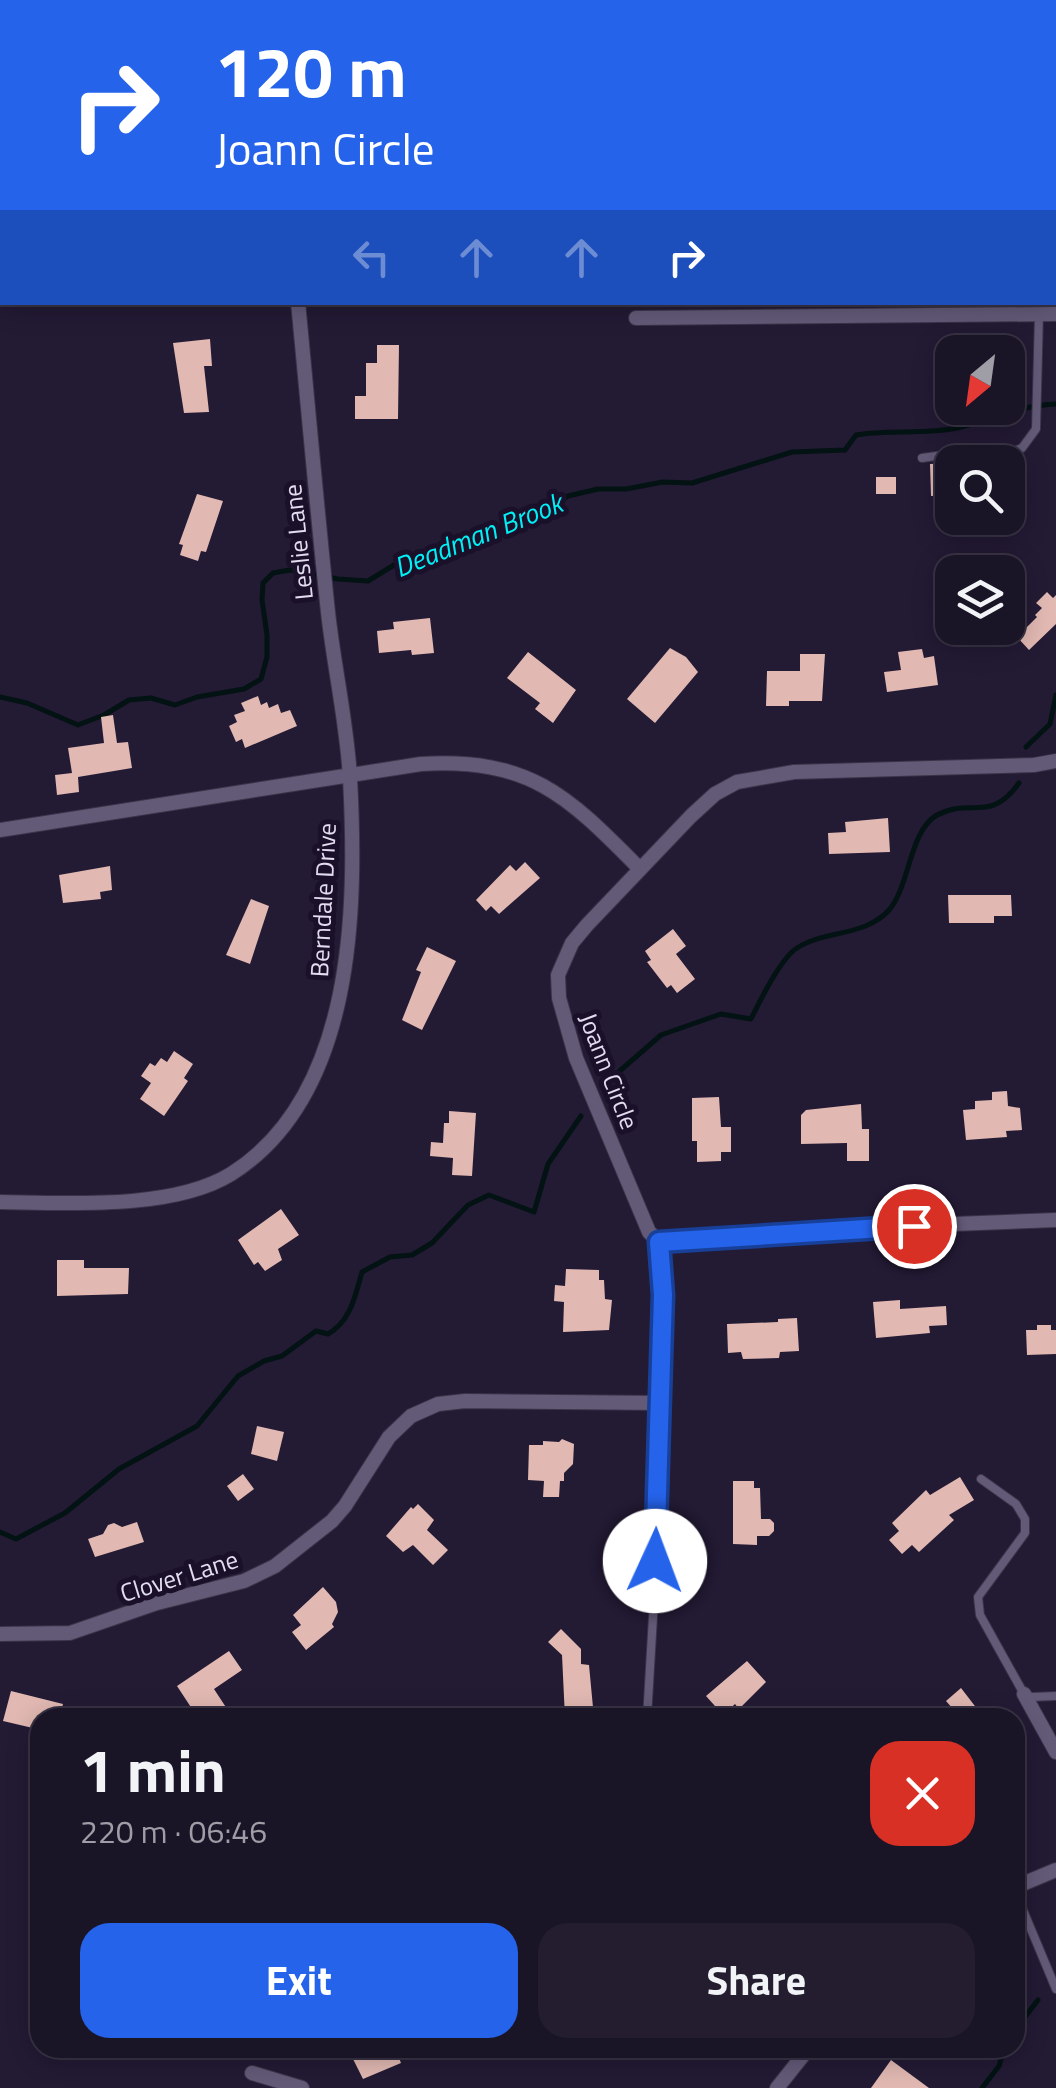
<!DOCTYPE html>
<html lang="en">
<head>
<meta charset="utf-8">
<style>
  :root { --surface:#1a1427; --page:#231d2f; --text:#f1f3f6; --muted:#9f9ea7; --line:#383344; --accent:#2563eb }
  body { margin:0; font-family:"Titillium Web",sans-serif; background:var(--page); color:var(--text); height:100vh; display:flex; flex-direction:column; font-size:38px; white-space:nowrap }
  * { box-sizing:border-box; margin:0 }
  p { font-size:32px; color:var(--muted) }
  .icon { flex:none; width:55px; height:55px; fill:none; stroke:currentColor; stroke-width:2; stroke-linecap:round; stroke-linejoin:round }
  .map { position:relative; flex:1; overflow:hidden }
  .side { position:absolute; left:30px; top:1708px; width:995px; height:350px; display:flex; flex-direction:column; background:var(--surface); border-radius:30px; box-shadow:0 5px 25px #0003,0 0 0 2px var(--line) }
  .side>* { flex:none }
  .hud { position:absolute; left:0px; top:0px; width:1058px; height:305px; box-shadow:0 5px 25px #0003,0 0 0 2px var(--line); background:#2563eb; color:#fff; overflow:hidden }
  .needle { width:65px; rotate:209deg }
  .fabs { position:absolute; left:935px; top:335px; display:grid; gap:20px }
  .fabs a { display:grid; place-items:center; width:90px; height:90px; border-radius:20px; background:var(--surface); box-shadow:0 5px 25px #0003,0 0 0 2px var(--line); font-size:50px }
  .pin { position:absolute; display:grid; place-items:center; width:85px; height:85px; color:#fff; margin:-42px; border:5px solid #fff; border-radius:50%; box-shadow:0 2px 10px #0007 }
  .me { position:absolute; width:110px; margin:-55px; rotate:2deg; stroke-linejoin:round; filter:drop-shadow(0 0 8px #0008) }
  .turn { display:flex; align-items:center; gap:35px; height:210px; padding:0 50px; font-size:45px }
  .turn .icon { width:130px; height:130px; stroke-width:2.5 }
  .turn b { display:block; font-size:70px; line-height:85px }
  .lanes { display:flex; align-items:center; height:95px; padding:0 50px; background:#0003; justify-content:center; gap:50px; direction:ltr }
  .lanes .off { opacity:.35 }
  .round { display:grid; place-items:center; flex:none; width:105px; height:105px; border-radius:30px; background:var(--page) }
  .summary { display:flex; align-items:center; justify-content:space-between; height:170px; padding:0 50px }
  h1 { font-size:60px; font-weight:700; line-height:75px }
  .primary-button { display:flex; gap:20px; margin-top:auto; padding:20px 50px }
  .primary-button a { flex:1; height:115px; border-radius:30px; background:var(--accent); color:#fff; font-size:40px; font-weight:700; line-height:115px; text-align:center }
  .primary-button a+a { background:var(--page); color:var(--text) }
  .map>svg:first-child { display:block }
  .lines { fill:none; stroke-linecap:round; stroke-linejoin:round }
  .stream { stroke:#031213; stroke-width:5 }
  .building { fill:#e1b8b2 }
  .service-casing { stroke:#3b3449; stroke-width:10 }
  .minor-casing { stroke:#3b3449; stroke-width:16 }
  .service { stroke:#635a78; stroke-width:8 }
  .minor { stroke:#635a78; stroke-width:14 }
  .route-casing { stroke:#184099; stroke-width:25 }
  .route { stroke:#2563eb; stroke-width:18 }
  .labels { text-anchor:middle; stroke-width:10; stroke-linejoin:round; paint-order:stroke }
  .street-label { font-size:25px; fill:#e2ddef; stroke:#1a1029 }
  .water-label { font-size:28px; font-style:italic; fill:#00f0f5; stroke:#1a1029 }
</style>
</head>
<body>
<div class="map">
<svg width="1056" height="2088" viewBox="0 0 1056 2088">
  <rect width="100%" height="100%" fill="#231a34"/>
  <g class="lines">
    <g class="stream">
      <path d="M0,697L27,703L78,725L104,715L129,700L151,698L175,705L197,697L244,689L261,679L267,657V635L262,600L263,583L273,573L290,570L338,579L368,581L394,565L423,558L483,535L548,509L568,496L598,489H626L663,482L692,483L792,452L845,450L856,435C889,429 923,435 957,428C991,420 1021,405 1056,404"/>
      <polyline points="1026,747 1050,724 1056,695"/>
      <path d="M606,1083L661,1035L721,1014L751,1019C760,1001 780,959 797,948C824,930 865,937 889,910C910,886 909,831 937,815C971,797 990,824 1019,783"/>
      <path d="M0,1532L16,1539L65,1513L119,1469L197,1426L238,1376L264,1361L282,1356L316,1331L328,1334C351,1321 355,1296 362,1272L390,1257L412,1255L432,1243L468,1205L489,1195L534,1212L548,1164L581,1116"/>
      <polyline points="1015,2030 1038,2000"/>
      <polyline points="982,2088 999,2066 1004,2048"/>
    </g>
  </g>
  <g class="building">
    <polygon points="210,339 212,366 204,366 209,412 184,413 173,343"/>
    <polygon points="377,345 399,345 398,419 355,419 355,396 366,396 366,363 377,363"/>
    <polygon points="950,463 951,495 931,496 930,464"/>
    <rect x="876" y="477" width="20" height="17"/>
    <polygon points="197,494 223,501 206,552 201,551 198,561 180,555 183,545 179,544"/>
    <polygon points="1047,592 1053,598 1056,595 1056,624 1029,650 1017,637 1037,617 1035,615 1042,608 1036,603"/>
    <polygon points="430,618 434,653 412,655 411,650 379,653 377,631 394,629 393,622"/>
    <polygon points="670,648 686,657 698,672 655,723 627,699"/>
    <polygon points="922,649 924,658 934,656 938,685 887,692 884,672 901,670 898,652"/>
    <polygon points="528,652 576,690 553,723 535,709 540,703 507,678"/>
    <polygon points="800,654 825,654 822,701 789,701 789,706 766,706 767,671 800,671"/>
    <polygon points="258,696 261,705 267,702 269,708 278,704 281,713 290,710 297,726 245,748 242,739 236,742 229,726 237,722 234,715 245,711 241,703"/>
    <polygon points="113,715 117,743 128,742 132,768 78,777 79,792 57,795 55,775 72,773 68,748 104,743 101,717"/>
    <polygon points="888,818 890,852 829,854 828,833 846,832 845,822"/>
    <polygon points="525,862 540,878 499,914 491,906 486,911 476,900 510,865 516,871"/>
    <polygon points="110,866 112,890 100,892 101,899 63,903 59,875"/>
    <polygon points="948,895 1011,895 1012,916 994,916 994,923 949,923"/>
    <polygon points="251,899 269,906 250,964 226,955"/>
    <polygon points="673,929 686,946 676,954 695,979 677,993 671,985 667,988 647,962 651,960 645,951"/>
    <polygon points="427,947 456,961 422,1030 402,1020 421,972 416,970"/>
    <polygon points="174,1051 193,1064 184,1078 188,1081 164,1116 140,1099 151,1083 141,1076 150,1063 155,1066 161,1058 167,1062"/>
    <polygon points="1007,1091 1008,1106 1020,1108 1022,1130 1006,1131 1007,1137 966,1140 963,1110 975,1109 975,1101 992,1100 992,1092"/>
    <polygon points="719,1097 721,1127 731,1127 731,1152 721,1152 721,1161 697,1162 697,1141 692,1141 692,1098"/>
    <polygon points="861,1104 862,1129 869,1129 869,1161 847,1161 847,1143 801,1144 801,1115 806,1110"/>
    <polygon points="449,1111 476,1113 472,1176 452,1175 453,1158 430,1156 431,1142 443,1143 444,1123 449,1123"/>
    <polygon points="281,1209 299,1235 278,1249 282,1260 265,1271 258,1262 254,1265 238,1240"/>
    <polygon points="57,1260 84,1260 84,1268 129,1268 128,1294 57,1296"/>
    <polygon points="566,1269 599,1270 599,1280 604,1280 605,1299 612,1300 609,1330 563,1332 564,1302 554,1301 555,1285 565,1286"/>
    <polygon points="900,1300 900,1309 946,1306 947,1325 929,1326 930,1333 876,1338 873,1302"/>
    <polygon points="797,1318 799,1351 780,1352 779,1358 743,1359 741,1352 728,1353 727,1324 778,1322 778,1319"/>
    <polygon points="1037,1325 1051,1325 1051,1330 1056,1330 1056,1354 1027,1355 1026,1330 1037,1330"/>
    <polygon points="257,1426 284,1432 277,1461 251,1454"/>
    <polygon points="562,1439 574,1444 573,1464 564,1473 564,1481 560,1481 559,1497 543,1497 544,1481 528,1480 529,1445 543,1445 543,1441 559,1442"/>
    <polygon points="243,1474 254,1489 238,1501 227,1486"/>
    <polygon points="960,1477 974,1500 949,1515 954,1520 919,1552 912,1545 902,1554 889,1540 899,1531 892,1523 926,1490 930,1495"/>
    <polygon points="733,1481 754,1481 754,1488 760,1488 761,1519 770,1519 774,1523 774,1531 769,1536 757,1536 757,1545 733,1544"/>
    <polygon points="418,1504 434,1520 427,1530 448,1550 433,1565 413,1545 403,1552 386,1536 411,1507 413,1509"/>
    <polygon points="137,1522 144,1542 95,1557 88,1539 103,1534 108,1525 114,1523 122,1527"/>
    <polygon points="323,1587 336,1602 338,1612 332,1624 334,1627 306,1650 292,1632 301,1625 293,1615"/>
    <polygon points="561,1629 581,1649 581,1664 589,1665 594,1718 565,1718 562,1655 548,1642"/>
    <polygon points="229,1651 242,1670 214,1689 233,1718 198,1718 177,1686"/>
    <polygon points="747,1661 766,1682 739,1709 735,1704 723,1715 706,1696"/>
    <polygon points="961,1688 978,1710 969,1718 961,1718 946,1701"/>
    <polygon points="11,1691 63,1704 59,1718 40,1718 37,1729 3,1721"/>
    <polygon points="370,2048 421,2048 399,2058 401,2063 363,2079 352,2057"/>
    <polygon points="891,2060 929,2088 871,2088"/>
  </g>
  <g class="lines">
    <defs>
      <g id="service">
        <polyline points="922,458 958,453 995,459 1022,448 1036,429 1039,314"/>
        <polyline points="981,1479 1016,1504 1025,1519 1025,1533 978,1597 980,1615 1024,1694 1031,1697 1056,1696"/>
        <polyline points="647,1718 654,1600"/>
        <polyline points="1015,1891 1056,1989"/>
      </g>
      <g id="minor">
        <polyline points="636,318 1056,314"/>
        <polyline points="1056,761 1034,765 794,772 737,782 715,794 691,816 587,925 572,943 558,975 559,998 576,1058 649,1232 659,1242 878,1227 1056,1220"/>
        <path d="M0,830L421,764C529,758 566,794 638,867"/>
        <path d="M0,1202C67,1203 173,1210 231,1174C355,1096 357,908 350,778C347,723 334,667 328,612C317,509 308,406 298,302"/>
        <polyline points="654,1600 663,1295 659,1242"/>
        <polyline points="0,1634 70,1633 157,1603 244,1581 275,1566 332,1521 345,1506 389,1437 411,1416 438,1404 465,1401 661,1403"/>
        <polyline points="1024,1694 1056,1752"/>
        <polyline points="1015,1887 1056,1870"/>
        <polyline points="252,2073 302,2088"/>
        <polyline points="777,2088 809,2048"/>
      </g>
    </defs>
    <use href="#service" class="service-casing"/>
    <use href="#minor" class="minor-casing"/>
    <use href="#service" class="service"/>
    <use href="#minor" class="minor"/>
  </g>
  <g class="lines">
    <defs>
      <polyline id="route" points="655,1561 663,1295 659,1242 914,1226"/>
    </defs>
    <use href="#route" class="route-casing"/>
    <use href="#route" class="route"/>
  </g>
  <g class="labels">
    <g class="street-label">
      <text transform="translate(298 542) rotate(-96)" y="9">Leslie Lane</text>
      <text transform="translate(323 900) rotate(-87)" y="9">Berndale Drive</text>
      <text transform="translate(609 1071) rotate(69)" y="9">Joann Circle</text>
      <text transform="translate(179 1576) rotate(-17)" y="9">Clover Lane</text>
    </g>
    <g class="water-label">
      <text transform="translate(478 535) rotate(-22)" y="10">Deadman Brook</text>
    </g>
  </g>
</svg>
<div class="fabs">
<a><svg class="needle" viewBox="-14 -14 28 28"><path d="M0-13l5 13h-10z" fill="#e53935"/><path d="M0 13l5-13h-10z" fill="#9f9ea7"/></svg></a>
<a><svg class="icon" aria-label="search" viewBox="0 0 24 24"><circle cx="10" cy="10" r="6"/><path d="M15 15l6 6"/></svg></a>
<a><svg class="icon" aria-label="layers" viewBox="0 0 24 24"><path d="M12 4l9 5-9 5-9-5zM3 14l9 5 9-5"/></svg></a>
</div>
<div class="pin" style="left:914px;top:1226px;background:#d93025"><svg class="icon" aria-label="arrive" viewBox="0 0 24 24"><path d="M6 21V4h12l-3 4 3 4H6"/></svg></div>
<svg class="me" style="left:655px;top:1561px" viewBox="-20 -20 40 40"><circle r="19" fill="#fff"/><path d="M0-13L10 11 0 6-10 11z" fill="#2563eb"/></svg>
<div class="hud">
<div class="turn"><svg class="icon" aria-label="right" viewBox="0 0 24 24"><path d="M7 20v-9h11M14 6l5 5-5 5"/></svg><div><b>120 m</b>Joann Circle</div></div>
<div class="lanes"><svg class="icon off" aria-label="left" viewBox="0 0 24 24"><path d="M17 20v-9H6M10 6l-5 5 5 5"/></svg><svg class="icon off" aria-label="ahead" viewBox="0 0 24 24"><path d="M12 20V5M6 11l6-6 6 6"/></svg><svg class="icon off" aria-label="ahead" viewBox="0 0 24 24"><path d="M12 20V5M6 11l6-6 6 6"/></svg><svg class="icon" aria-label="right" viewBox="0 0 24 24"><path d="M7 20v-9h11M14 6l5 5-5 5"/></svg></div>
</div>
<section class="side">
<div class="summary"><div><h1>1 min</h1><p>220 m · 06:46</p></div><a class="round" style="background:#d93025;color:#fff"><svg class="icon" aria-label="close" viewBox="0 0 24 24"><path d="M6 6l12 12M18 6L6 18"/></svg></a></div>
<div class="primary-button"><a>Exit</a><a>Share</a></div>
</section>
</div>
</body>
</html>
